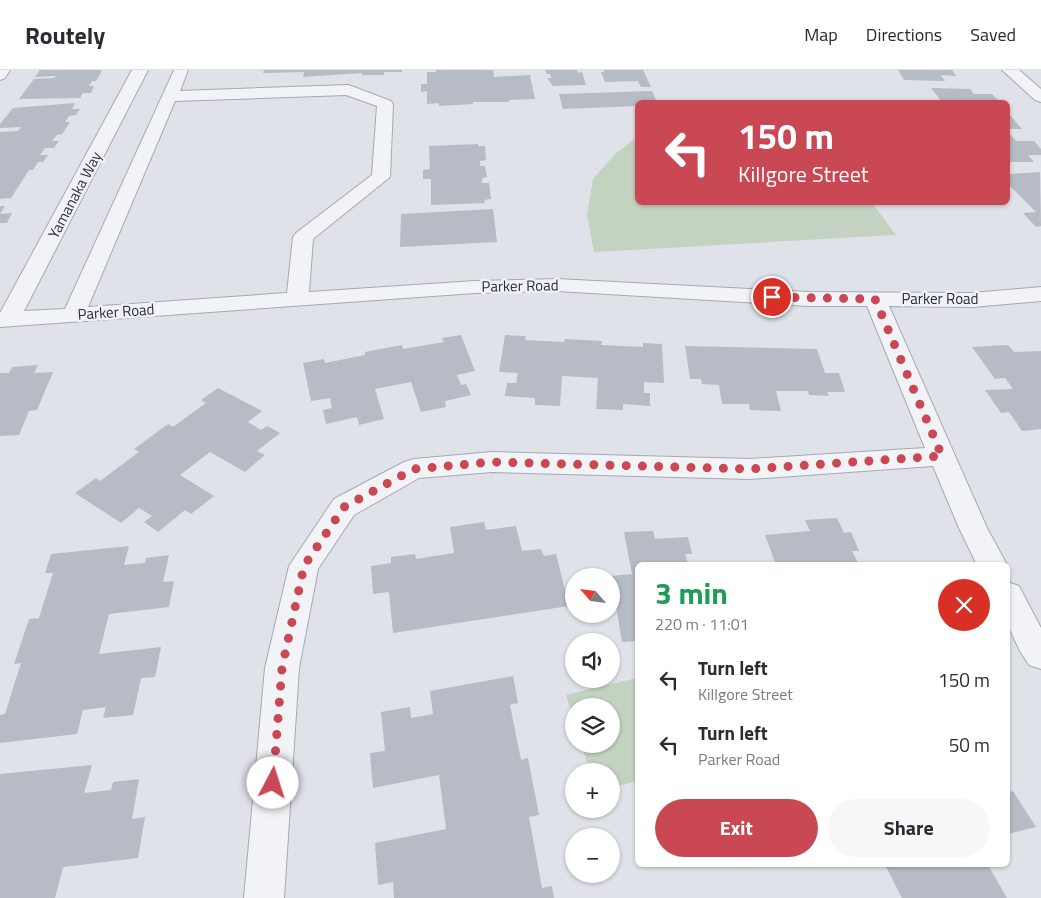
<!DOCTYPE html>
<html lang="en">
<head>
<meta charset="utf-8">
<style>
  :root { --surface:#fff; --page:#f7f7f7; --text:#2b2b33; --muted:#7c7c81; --line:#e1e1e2; --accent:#c94853 }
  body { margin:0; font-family:"Titillium Web",sans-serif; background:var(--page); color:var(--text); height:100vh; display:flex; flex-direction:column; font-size:19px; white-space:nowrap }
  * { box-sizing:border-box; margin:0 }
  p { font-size:16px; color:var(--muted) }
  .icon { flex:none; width:28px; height:28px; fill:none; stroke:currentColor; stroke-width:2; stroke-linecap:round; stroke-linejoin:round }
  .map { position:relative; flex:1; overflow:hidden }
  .panel { position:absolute; left:635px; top:492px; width:375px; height:305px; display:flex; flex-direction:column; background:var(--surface); border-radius:8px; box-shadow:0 1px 4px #0004 }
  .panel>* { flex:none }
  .top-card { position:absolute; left:635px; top:30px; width:375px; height:105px; border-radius:8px; box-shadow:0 1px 4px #0004; background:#c94853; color:#fff; overflow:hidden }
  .needle { width:32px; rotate:298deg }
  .controls { position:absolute; left:565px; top:498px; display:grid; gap:10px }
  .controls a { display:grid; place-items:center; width:55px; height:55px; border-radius:50%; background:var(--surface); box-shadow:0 1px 4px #0004; font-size:25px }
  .pin { position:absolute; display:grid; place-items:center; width:42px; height:42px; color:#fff; margin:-21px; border:2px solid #fff; border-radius:50%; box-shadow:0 1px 5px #0007 }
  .me { position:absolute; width:55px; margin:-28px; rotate:5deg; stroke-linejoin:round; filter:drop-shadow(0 0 4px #0008) }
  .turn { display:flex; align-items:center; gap:18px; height:105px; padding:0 20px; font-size:22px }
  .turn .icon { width:65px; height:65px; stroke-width:2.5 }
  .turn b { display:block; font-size:35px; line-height:42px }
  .round { display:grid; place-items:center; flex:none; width:52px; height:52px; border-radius:26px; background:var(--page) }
  .head { display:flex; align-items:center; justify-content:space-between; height:85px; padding:0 20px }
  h1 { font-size:30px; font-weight:700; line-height:38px; color:#1e9e55 }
  .cta { display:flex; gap:10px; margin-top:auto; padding:10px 20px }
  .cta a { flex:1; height:58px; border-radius:30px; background:var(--accent); color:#fff; font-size:20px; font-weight:700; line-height:58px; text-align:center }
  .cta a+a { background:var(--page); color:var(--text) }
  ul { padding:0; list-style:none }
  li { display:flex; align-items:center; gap:15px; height:65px; padding:0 20px }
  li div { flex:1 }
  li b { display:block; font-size:19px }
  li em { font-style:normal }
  header { display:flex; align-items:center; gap:30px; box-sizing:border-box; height:70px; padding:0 25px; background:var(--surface); border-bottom:1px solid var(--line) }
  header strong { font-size:24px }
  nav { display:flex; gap:28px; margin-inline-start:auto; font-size:18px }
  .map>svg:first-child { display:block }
  .green { fill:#c4d2c1 }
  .building { fill:#b7bbc5 }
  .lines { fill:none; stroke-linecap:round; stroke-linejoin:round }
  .minor-casing { stroke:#a5a9b2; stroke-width:2 }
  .minor { fill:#f2f3f7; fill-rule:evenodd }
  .route { stroke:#c94853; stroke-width:9; stroke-dasharray:0 16.2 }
  .labels { text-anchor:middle; stroke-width:5; stroke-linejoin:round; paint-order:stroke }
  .far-street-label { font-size:15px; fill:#292f3f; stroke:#eff1f6 }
</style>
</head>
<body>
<header>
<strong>Routely</strong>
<nav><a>Map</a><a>Directions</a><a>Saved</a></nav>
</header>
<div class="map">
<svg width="1041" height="828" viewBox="0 0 1041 828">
  <rect width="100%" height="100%" fill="#dfe2e8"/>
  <g class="green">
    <polygon points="637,67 638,132 872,133 896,165 594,182 587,145 593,109 615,84"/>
    <polygon points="637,608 637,711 611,718 611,701 590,701 581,674 611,674 611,636 574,636 574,650 566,625"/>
  </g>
  <g class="building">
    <polygon points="40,0 98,0 102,1 96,11 92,11 89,16 94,16 91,23 83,23 80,28 19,29 34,9 54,8 56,6 35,7"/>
    <polygon points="264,0 402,0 402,2 384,2 384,5 362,5 362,3 303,7 304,2 263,3"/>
    <polygon points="436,0 493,0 494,7 530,5 535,29 509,30 509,32 473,32 473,34 439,36 439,33 427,34 427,21 421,22 421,14 427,14 427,2 436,2"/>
    <polygon points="545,0 577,0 578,3 582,2 586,15 553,16 547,8 551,8 550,4 547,4"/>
    <polygon points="604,0 643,0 651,17 641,17 638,11 605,12 601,2 604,2"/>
    <polygon points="898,0 952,0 956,6 941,5 945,11 904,10"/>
    <polygon points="931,18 970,19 974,24 992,24 1000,32 942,32"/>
    <polygon points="652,21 657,32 638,32 638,36 563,39 559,24"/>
    <polygon points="75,33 72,39 80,39 76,45 69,46 65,52 70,52 62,64 57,65 52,71 59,71 54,78 45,78 40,85 48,85 43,92 38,92 33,100 29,100 11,128 0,129 0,62 18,61 21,57 0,58 0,54 13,38"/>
    <polygon points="1008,46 1011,46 1022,59 1008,59"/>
    <polygon points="1008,62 1016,71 1034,71 1041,79 1041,85 1028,85 1034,92 1008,92"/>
    <polygon points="478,74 478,76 485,76 486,90 480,91 480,96 485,96 487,107 482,108 482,113 489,113 491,129 484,130 485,133 431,135 431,109 423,109 423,100 430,99 429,76"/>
    <polygon points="1040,102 1041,156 1036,157 1023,143 1036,142 1008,114 1008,104"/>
    <polygon points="0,136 5,136 0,144 12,143 7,153 0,153"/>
    <polygon points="493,139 497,172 400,177 401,144"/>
    <polygon points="461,265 475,301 457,305 461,315 466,314 471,325 445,331 446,337 421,342 411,312 375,319 384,349 359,355 357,347 326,354 323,340 332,338 330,328 311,331 303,293 324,289 325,293 365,285 365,282 402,275 403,279 444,272 442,268"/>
    <polygon points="505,265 526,266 525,270 564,272 565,269 602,271 601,275 643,277 643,273 662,274 664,313 644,312 644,323 650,323 650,336 623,334 623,340 596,339 598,308 562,306 560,336 535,335 535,328 505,326 507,313 516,313 518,303 499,302"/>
    <polygon points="1008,275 1014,282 1041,281 1041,359 1022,361 1009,342 1001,343 985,320 1013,319 1005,308 995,309 972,277"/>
    <polygon points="685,276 817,279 825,303 839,303 845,322 827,322 829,326 809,325 808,321 776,321 781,341 750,340 749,334 722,334 719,315 702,314 701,309 690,309"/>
    <polygon points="38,295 34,303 53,302 37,340 29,341 19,365 0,366 0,303 9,303 12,297"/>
    <polygon points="218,318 262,341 248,352 261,360 267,356 280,363 257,381 265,385 245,402 210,382 180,405 214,426 191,444 185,440 158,462 144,452 152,446 139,438 121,453 75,423 96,408 100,411 139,382 134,379 168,354 173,357 206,333 201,330"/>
    <polygon points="837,448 844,463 851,462 859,481 852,481 859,495 776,495 765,465 810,461 805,450"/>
    <polygon points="484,452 486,460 516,456 522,481 541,479 544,486 556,484 569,536 393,563 389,522 373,524 371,496 391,493 391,487 415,484 416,489 454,483 450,457"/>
    <polygon points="653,461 655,469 688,467 692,484 685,484 688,495 638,495 638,571 622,572 611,506 632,504 624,462"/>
    <polygon points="129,476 124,495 145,493 146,488 169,485 163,512 174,511 169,537 109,544 99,584 161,577 155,607 141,608 133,645 103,648 106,637 83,640 77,664 0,673 0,645 5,644 21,593 14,594 29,549 39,548 53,503 45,503 51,484"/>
    <polygon points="513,606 518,633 510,635 521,690 528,688 539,745 529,747 542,818 552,816 554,828 394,828 393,812 378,815 375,773 446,759 439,705 373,718 370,683 385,681 381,642 410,637 411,648 433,644 430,621"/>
    <polygon points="92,695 84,723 111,720 113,712 139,709 132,749 145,747 138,788 63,797 55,828 0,828 0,704"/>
    <polygon points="1013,721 1036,757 1008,764 1008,723"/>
    <polygon points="885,795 988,795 1007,828 902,828"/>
  </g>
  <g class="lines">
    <defs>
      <g id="minor">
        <polygon points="0,0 10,0 5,8 0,10"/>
        <path d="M132,0H148L24,241L65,239L174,0H188L180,21L348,15L354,17L391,31L393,34L390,107L313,169L309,222L475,211L557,209L808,222L972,223L1041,217V231L972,237L889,236L987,458L1007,495H977L959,458L933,396L750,409L492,402L419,408L354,445L318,499L299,598L284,828H244L265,598L289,496L334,429L404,392L414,389L492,382L750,389L925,378L867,236H808L557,221L475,223L0,257V243ZM346,25L377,36L372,105L296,163L293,167L287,223L88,237L175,31Z"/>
        <polygon points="1002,0 1019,0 1041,19 1041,32 1035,30"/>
        <polygon points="1008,512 1019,516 1041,558 1041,599 1029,595 1020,581 1008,556"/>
      </g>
    </defs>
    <use href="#minor" class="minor-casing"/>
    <use href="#minor" class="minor"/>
  </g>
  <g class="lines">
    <polyline class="route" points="273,713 282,598 304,496 344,437 414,399 492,392 750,399 942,386 875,229 772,227"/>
  </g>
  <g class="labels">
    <g class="far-street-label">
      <text transform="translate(75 125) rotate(-62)" y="5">Yamanaka Way</text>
      <text transform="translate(520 216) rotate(-1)" y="5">Parker Road</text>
      <text x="940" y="234">Parker Road</text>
      <text transform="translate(116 242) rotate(-4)" y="5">Parker Road</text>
    </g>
  </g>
</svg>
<div class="controls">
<a><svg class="needle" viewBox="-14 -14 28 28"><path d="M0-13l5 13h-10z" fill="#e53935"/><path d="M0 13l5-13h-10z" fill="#7c7c81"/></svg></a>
<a><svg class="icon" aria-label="sound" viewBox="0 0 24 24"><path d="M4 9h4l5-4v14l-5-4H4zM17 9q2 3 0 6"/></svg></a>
<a><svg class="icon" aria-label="layers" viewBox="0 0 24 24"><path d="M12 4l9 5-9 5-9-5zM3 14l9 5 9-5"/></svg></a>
<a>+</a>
<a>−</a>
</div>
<div class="pin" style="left:772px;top:227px;background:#d93025"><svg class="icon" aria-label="arrive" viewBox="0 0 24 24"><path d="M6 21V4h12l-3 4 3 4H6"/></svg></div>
<svg class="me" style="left:273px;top:713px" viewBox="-20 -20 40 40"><circle r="19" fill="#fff"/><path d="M0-13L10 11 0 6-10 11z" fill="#c94853"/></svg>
<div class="top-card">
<div class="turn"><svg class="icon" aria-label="left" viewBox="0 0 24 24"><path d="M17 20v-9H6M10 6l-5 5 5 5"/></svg><div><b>150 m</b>Killgore Street</div></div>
</div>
<section class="panel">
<div class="head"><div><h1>3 min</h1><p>220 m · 11:01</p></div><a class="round" style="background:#d93025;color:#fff"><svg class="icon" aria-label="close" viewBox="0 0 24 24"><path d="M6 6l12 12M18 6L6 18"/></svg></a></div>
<ul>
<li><svg class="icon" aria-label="left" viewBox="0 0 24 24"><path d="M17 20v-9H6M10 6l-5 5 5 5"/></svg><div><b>Turn left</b><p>Killgore Street</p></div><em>150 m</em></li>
<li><svg class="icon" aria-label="left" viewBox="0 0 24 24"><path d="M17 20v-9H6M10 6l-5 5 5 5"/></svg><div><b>Turn left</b><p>Parker Road</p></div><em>50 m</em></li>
</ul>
<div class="cta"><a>Exit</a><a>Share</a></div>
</section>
</div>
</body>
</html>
